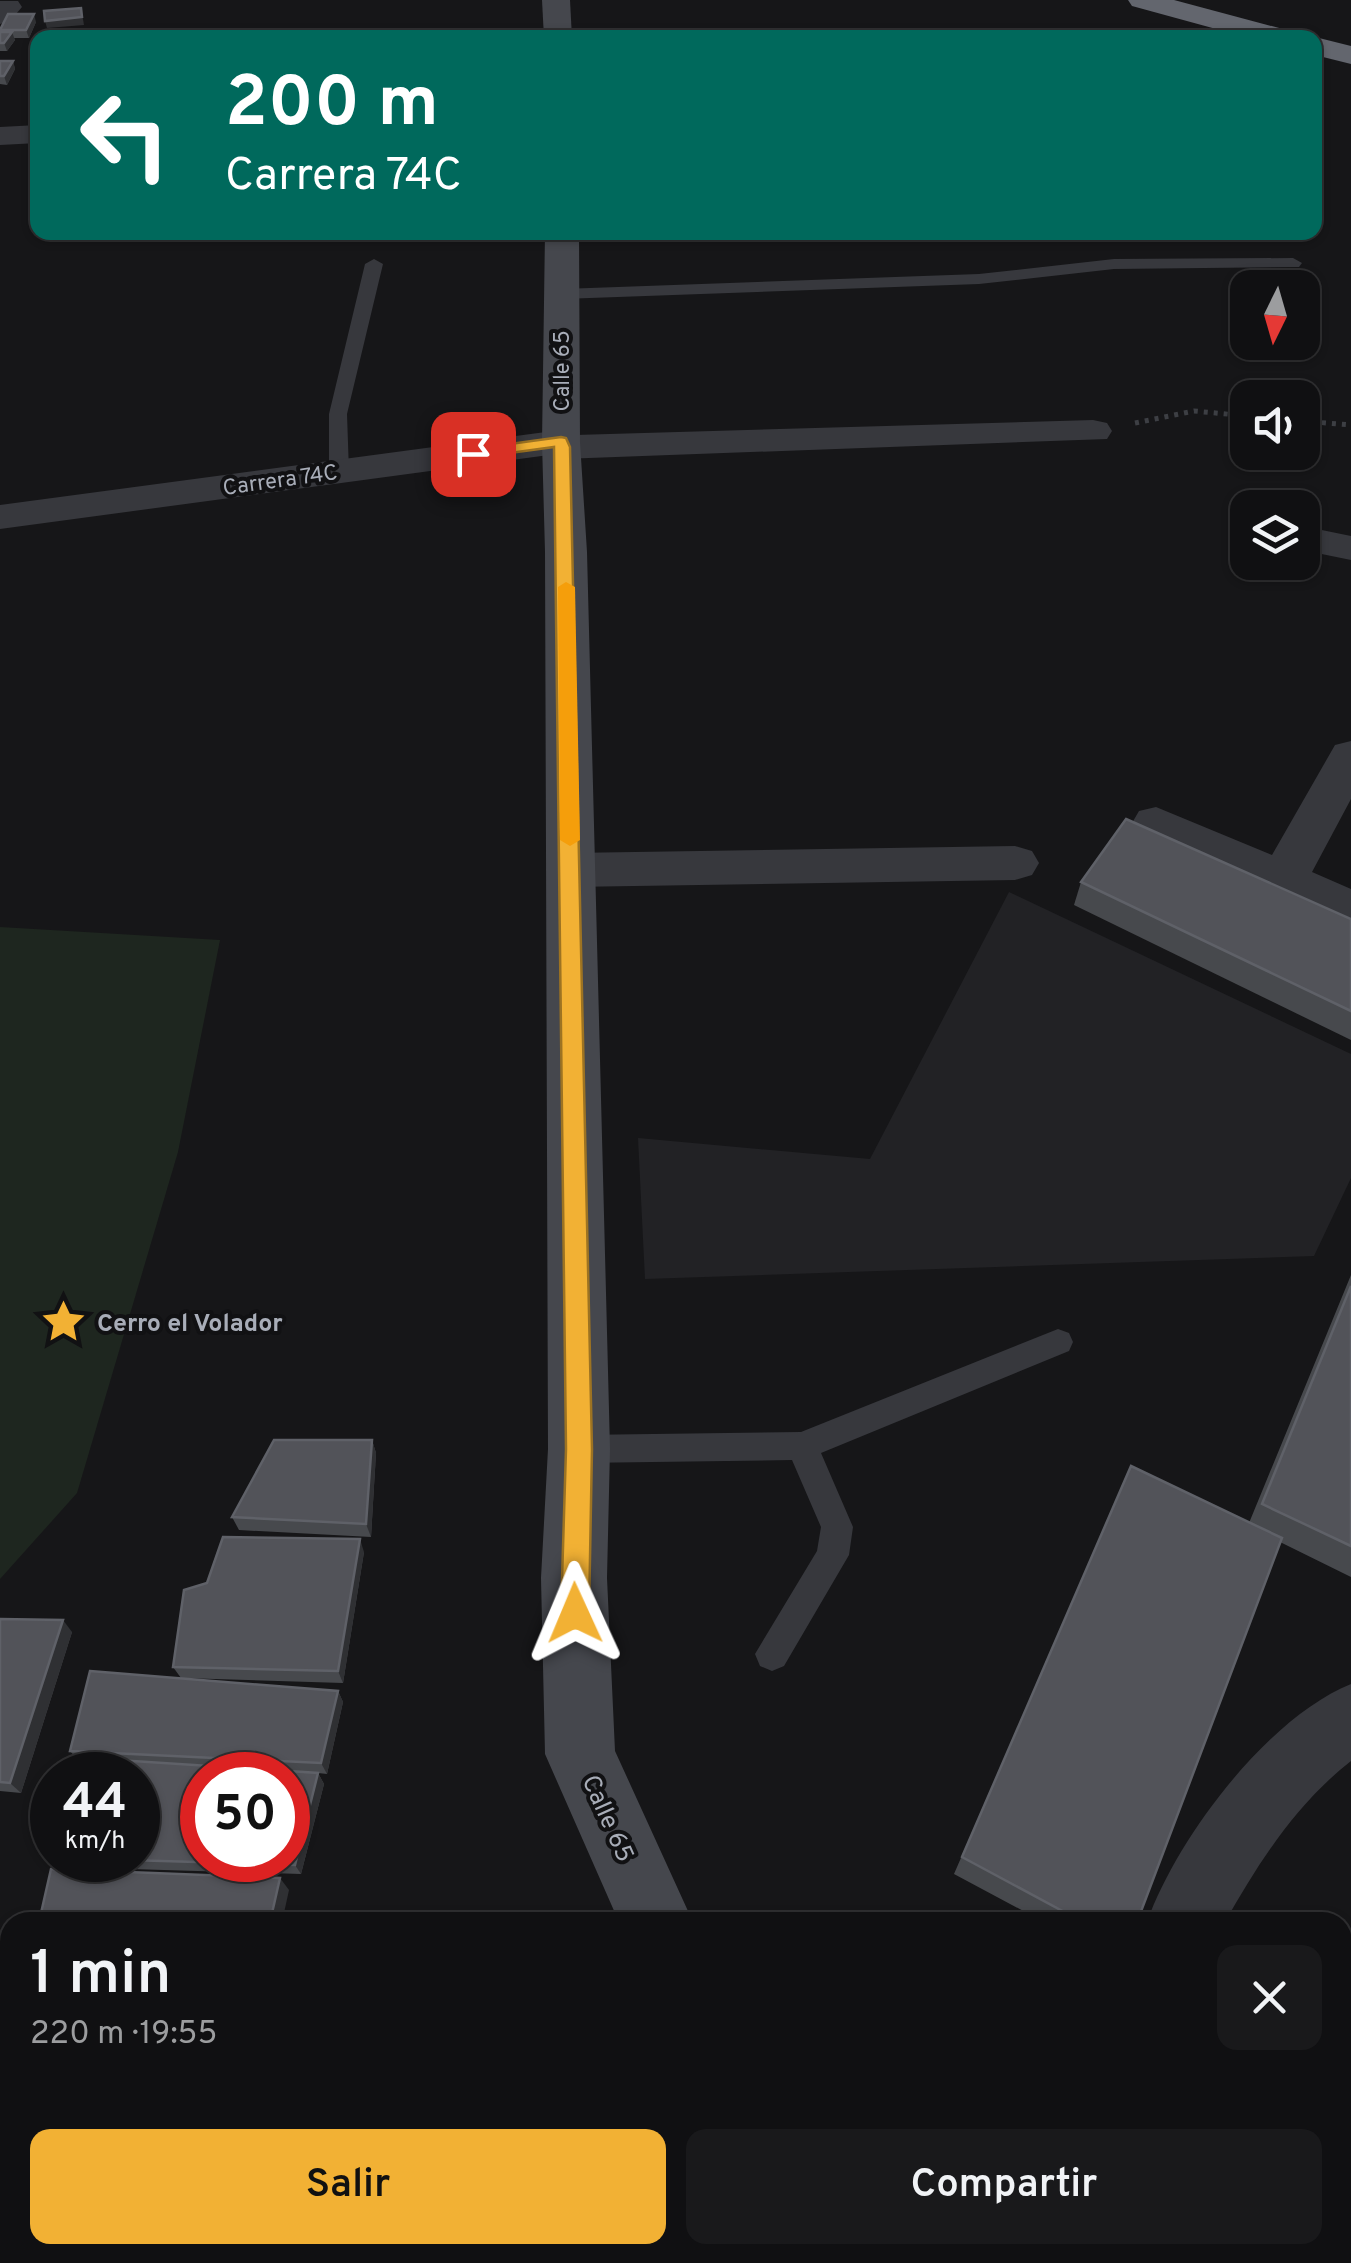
<!DOCTYPE html>
<html lang="es">
<head>
<meta charset="utf-8">
<style>
  :root { --surface:#101012; --page:#19191b; --text:#f1f3f6; --muted:#9c9d9f; --line:#303032; --accent:#f2b134 }
  body { margin:0; font-family:Overpass,sans-serif; background:var(--page); color:var(--text); height:100vh; display:flex; flex-direction:column; font-size:38px; white-space:nowrap }
  * { box-sizing:border-box; margin:0 }
  p { font-size:32px; color:var(--muted) }
  .icon { flex:none; width:55px; height:55px; fill:none; stroke:currentColor; stroke-width:2; stroke-linecap:round; stroke-linejoin:round }
  .map { position:relative; flex:1; overflow:hidden }
  .panel { position:absolute; left:0px; top:1912px; width:1352px; height:352px; display:flex; flex-direction:column; background:var(--surface); border-radius:30px 30px 0 0; box-shadow:0 2px 8px #0004,0 0 0 2px var(--line) }
  .panel>* { flex:none }
  .banner { position:absolute; left:30px; top:30px; width:1292px; height:210px; border-radius:20px; box-shadow:0 2px 8px #0004,0 0 0 2px var(--line); background:#00695c; color:#fff; overflow:hidden }
  .needle { width:65px; rotate:185deg }
  .tools { position:absolute; left:1230px; top:270px; display:grid; gap:20px }
  .tools a { display:grid; place-items:center; width:90px; height:90px; border-radius:20px; background:var(--surface); box-shadow:0 2px 8px #0004,0 0 0 2px var(--line); font-size:50px }
  .speed { position:absolute; left:30px; top:1752px; display:flex; gap:20px; font-size:50px; font-weight:700; text-align:center }
  .speed>* { display:grid; place-content:center; width:130px; height:130px; border-radius:50%; background:var(--surface); box-shadow:0 2px 8px #0004,0 0 0 2px var(--line); line-height:1 }
  .speed small { font-size:25px; font-weight:400 }
  .speed .limit { border:15px solid #d22; background:#fff; color:#111 }
  .pin { position:absolute; display:grid; place-items:center; width:85px; height:85px; color:#fff; margin:-42px; border-radius:20px; box-shadow:0 5px 15px #0006 }
  .me { position:absolute; width:110px; margin:-55px; rotate:359deg; stroke-linejoin:round; filter:drop-shadow(0 0 8px #0008) }
  .turn { display:flex; align-items:center; gap:35px; height:210px; padding:0 30px; font-size:45px }
  .turn .icon { width:130px; height:130px; stroke-width:2.5 }
  .turn b { display:block; font-size:70px; line-height:85px }
  .round { display:grid; place-items:center; flex:none; width:105px; height:105px; border-radius:20px; background:var(--page) }
  .overview { display:flex; align-items:center; justify-content:space-between; height:170px; padding:0 30px }
  h1 { font-size:60px; font-weight:600; line-height:75px }
  .action { display:flex; gap:20px; margin-top:auto; padding:20px 30px }
  .action a { flex:1; height:115px; border-radius:20px; background:var(--accent); color:#111; font-size:40px; font-weight:600; line-height:115px; text-align:center }
  .action a+a { background:var(--page); color:var(--text) }
  .map>svg:first-child { display:block }
  .built { fill:#222225 }
  .green { fill:#1e261f }
  .lines { fill:none; stroke-linecap:round; stroke-linejoin:round }
  .path { stroke:#3d3f44; stroke-width:5; stroke-dasharray:4 6; stroke-linecap:butt }
  .lane { fill:#37383d; fill-rule:evenodd }
  .street { fill:#37383d; fill-rule:evenodd }
  .secondary { fill:#45474d; fill-rule:evenodd }
  .highway { fill:#63666e; fill-rule:evenodd }
  .wall { fill:#47494d }
  .shaded-wall { fill:#2f3033 }
  .building { fill:#525359; stroke:#5f6168; stroke-width:2.5; fill-rule:evenodd }
  .route { fill:#f2b134; stroke:#9d7322; stroke-width:2.5 }
  .slow { fill:#f59e0b }
  .labels { text-anchor:middle; stroke-width:8; stroke-linejoin:round; paint-order:stroke }
  .far-street-label { font-size:22px; fill:#a8adb8; stroke:#111113 }
  .poi-label { font-size:25px; font-weight:bold; fill:#a8adb8; stroke:#111113; text-anchor:start }
  .street-label { font-size:25px; fill:#a8adb8; stroke:#111113 }
</style>
</head>
<body>
<div class="map">
<svg width="1351" height="2263" viewBox="0 0 1351 2263">
  <rect width="100%" height="100%" fill="#161618"/>
  <polygon class="built" points="1009,892 1351,1054 1351,1178 1314,1256 645,1279 638,1138 870,1159"/>
  <polygon class="green" points="0,927 220,940 178,1152 77,1493 0,1579"/>
  <g class="lines">
    <g class="path">
      <polyline points="1302,421 1351,425"/>
      <polyline points="1135,423 1194,411 1248,416"/>
    </g>
    <g class="lane">
      <polygon points="1293,258 1302,263 1299,267 1114,269 979,284 562,299 553,294 562,289 979,274 1114,259"/>
      <polygon points="374,259 383,264 347,414 349,472 339,478 329,472 329,414 365,264"/>
      <polygon points="1058,1329 1069,1333 1073,1342 1069,1351 821,1453 853,1527 849,1555 784,1666 772,1671 760,1666 755,1654 817,1551 821,1527 792,1460 579,1463 568,1459 563,1449 568,1439 579,1435 801,1432"/>
    </g>
    <g class="street">
      <polygon points="0,1 18,1 22,7 10,21 0,24"/>
      <polygon points="38,125 38,143 0,145 0,127"/>
      <polygon points="1093,420 1107,423 1112,431 1107,439 562,459 549,455 0,529 0,505 561,430 575,435"/>
      <polygon points="1307,527 1351,536 1351,560 1302,550 1302,528"/>
      <polygon points="1351,741 1351,799 1312,872 1351,889 1351,927 1139,835 1132,823 1139,811 1156,807 1272,855 1335,745"/>
      <polygon points="1015,846 1032,851 1039,863 1032,875 1015,880 570,887 553,882 546,870 553,858 570,853"/>
      <path d="M1351,1684V1761C1296,1804 1259,1862 1225,1922H1147C1177,1838 1267,1718 1351,1684Z"/>
      <polygon points="1351,2016 1351,2094 1342,2096 1342,2019"/>
    </g>
    <g class="secondary">
      <polygon points="542,0 570,0 572,38 544,38"/>
      <polygon points="545,232 579,232 580,442 587,552 610,1449 607,1578 615,1751 693,1922 619,1922 545,1754 541,1578 548,1449 545,552 542,442"/>
      <polygon points="701,2255 783,2255 786,2263 704,2263"/>
      <rect x="849" y="2255" width="82" height="8"/>
    </g>
    <g class="highway">
      <polygon points="1128,0 1174,0 1294,32 1298,38 1249,38 1132,6"/>
      <polygon points="1315,37 1351,46 1351,64 1315,55"/>
    </g>
  </g>
  <g class="wall">
    <polygon points="36,22 29,38 14,38 15,40 7,51 0,51 0,30"/>
    <polygon points="0,61 13,61 15,69 7,85 0,84"/>
    <polygon points="1081,882 1351,919 1351,1040 1074,905"/>
    <polygon points="1351,1275 1351,1577 1280,1542 1137,1922 1044,1922 954,1874 1131,1466 1249,1523"/>
    <polygon points="372,1440 376,1453 371,1537 239,1530 232,1517"/>
    <polygon points="364,1552 343,1683 181,1678 173,1667"/>
    <polygon points="0,1619 72,1632 21,1793 0,1791"/>
    <polygon points="338,1691 343,1702 327,1774 318,1773 324,1784 301,1874 97,1868 88,1860 138,1860 116,1763 79,1761 70,1751"/>
  </g>
  <g class="shaded-wall">
    <polygon points="81,8 84,25 47,28 45,21"/>
    <polygon points="34,14 36,22 29,38 26,30"/>
    <polygon points="12,32 15,40 7,51 4,43"/>
    <polygon points="13,61 15,69 7,85 4,76"/>
    <polygon points="372,1440 376,1453 371,1537 366,1524"/>
    <polygon points="360,1539 364,1552 343,1683 338,1671"/>
    <polygon points="63,1620 72,1632 21,1793 10,1783"/>
    <polygon points="338,1691 343,1702 327,1774 321,1763"/>
    <polygon points="318,1773 324,1784 301,1874 295,1865"/>
    <polygon points="280,1878 289,1890 282,1922 270,1922"/>
  </g>
  <g class="building">
    <polygon points="81,8 82,17 45,21 44,11"/>
    <polygon points="8,14 34,14 26,30 0,30"/>
    <polygon points="0,32 12,32 4,43 0,43"/>
    <polygon points="0,61 13,61 4,76 0,76"/>
    <polygon points="1126,819 1351,919 1351,1011 1081,882"/>
    <polygon points="1351,1286 1351,1546 1262,1504"/>
    <polygon points="274,1440 372,1440 366,1524 232,1517"/>
    <polygon points="1131,1466 1282,1538 1137,1922 1083,1922 962,1857"/>
    <polygon points="223,1537 360,1539 338,1671 173,1667 184,1590 207,1583"/>
    <polygon points="0,1619 63,1620 10,1783 0,1782"/>
    <polygon points="90,1671 338,1691 321,1763 70,1751"/>
    <path d="M117,1760L318,1773L295,1865L128,1860H138V1775H113ZM202,1775H288V1860H202Z"/>
    <polygon points="51,1869 280,1878 270,1922 39,1922"/>
  </g>
  <polygon class="route" points="561,437 566,438 570,447 592,1449 589,1613 585,1622 575,1626 565,1622 561,1613 566,1449 554,447 473,458 465,454 473,449"/>
  <polygon class="slow" points="566,582 575,587 580,840 570,846 560,840 558,587"/>
  <defs>
    <symbol id="sight-bare" viewBox="-9 -9 18 18"><path d="M0-6L1.8-2.2L6-1.7L2.9 1.2L3.7 5.4L0 3.3L-3.7 5.4L-2.9 1.2L-6-1.7L-1.8-2.2Z" fill="#f2b134" stroke="#111113" stroke-width="2.5" paint-order="stroke"/></symbol>
  </defs>
  <g fill-rule="evenodd">
    <use href="#sight-bare" x="32" y="1290" width="63" height="63"/>
  </g>
  <g class="labels">
    <g class="far-street-label">
      <text transform="translate(561 371) rotate(-90)" y="8">Calle 65</text>
      <text transform="translate(280 479) rotate(-8)" y="8">Carrera 74C</text>
    </g>
    <g class="poi-label">
      <text x="97" y="1331">Cerro el Volador</text>
    </g>
    <g class="street-label">
      <text transform="translate(609 1818) rotate(66)" y="9">Calle 65</text>
    </g>
  </g>
</svg>
<div class="tools">
<a><svg class="needle" viewBox="-14 -14 28 28"><path d="M0-13l5 13h-10z" fill="#e53935"/><path d="M0 13l5-13h-10z" fill="#9c9d9f"/></svg></a>
<a><svg class="icon" aria-label="sound" viewBox="0 0 24 24"><path d="M4 9h4l5-4v14l-5-4H4zM17 9q2 3 0 6"/></svg></a>
<a><svg class="icon" aria-label="layers" viewBox="0 0 24 24"><path d="M12 4l9 5-9 5-9-5zM3 14l9 5 9-5"/></svg></a>
</div>
<div class="speed"><div>44<small>km/h</small></div><div class="limit">50</div></div>
<div class="pin" style="left:473px;top:454px;background:#d93025"><svg class="icon" aria-label="arrive" viewBox="0 0 24 24"><path d="M6 21V4h12l-3 4 3 4H6"/></svg></div>
<svg class="me" style="left:575px;top:1613px" viewBox="-20 -20 40 40"><path d="M0-17L14 15 0 8-14 15z" fill="#f2b134" stroke="#fff" stroke-width="4"/></svg>
<div class="banner">
<div class="turn"><svg class="icon" aria-label="left" viewBox="0 0 24 24"><path d="M17 20v-9H6M10 6l-5 5 5 5"/></svg><div><b>200 m</b>Carrera 74C</div></div>
</div>
<section class="panel">
<div class="overview"><div><h1>1 min</h1><p>220 m · 19:55</p></div><a class="round"><svg class="icon" aria-label="close" viewBox="0 0 24 24"><path d="M6 6l12 12M18 6L6 18"/></svg></a></div>
<div class="action"><a>Salir</a><a>Compartir</a></div>
</section>
</div>
</body>
</html>
